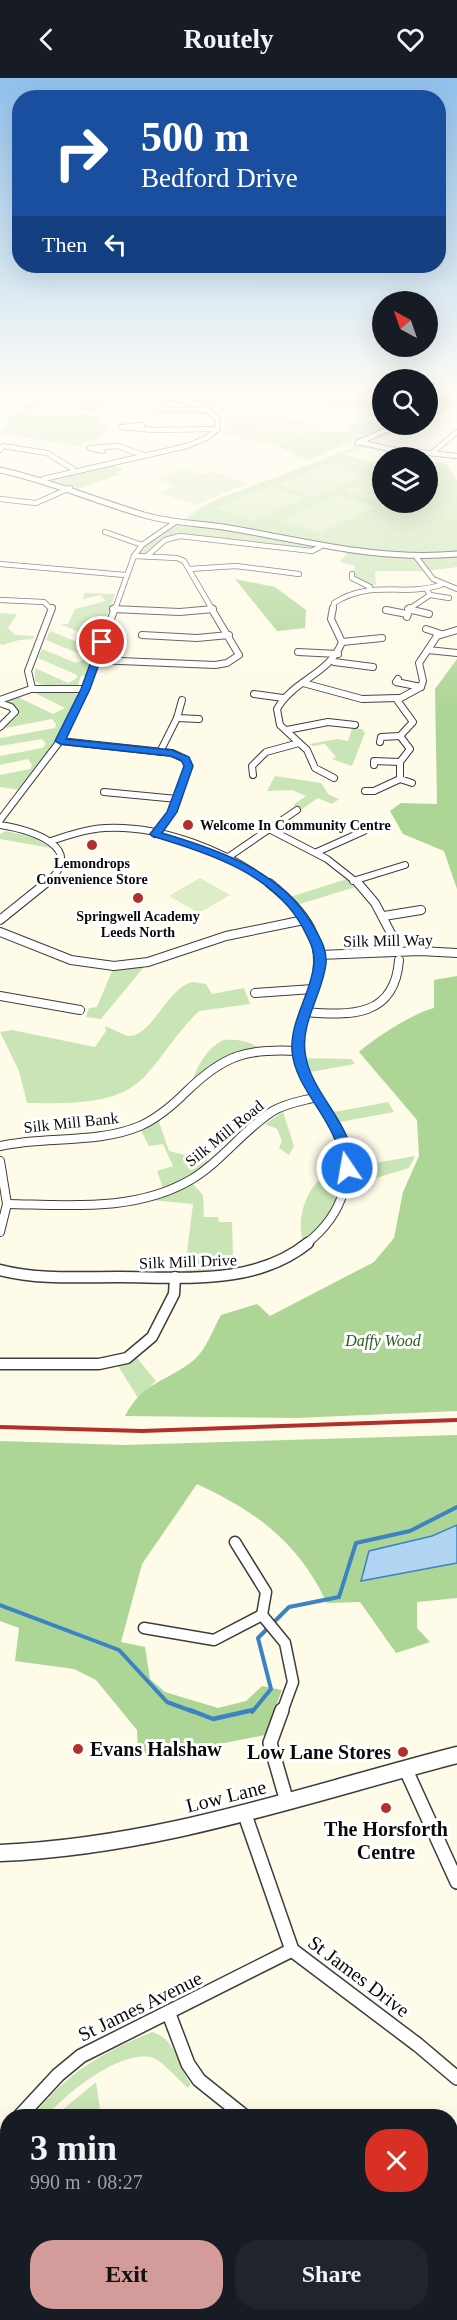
<!DOCTYPE html>
<html lang="en">
<head>
<meta charset="utf-8">
<style>
  :root { --surface:#171b24; --page:#20242c; --text:#f1f3f6; --muted:#9ea1a6; --accent:#d49b9b }
  body { margin:0; font-family:"Times New Roman",serif; background:var(--page); color:var(--text); height:100vh; display:flex; flex-direction:column; font-size:22px; white-space:nowrap }
  * { box-sizing:border-box; margin:0 }
  p { font-size:20px; color:var(--muted) }
  .icon { flex:none; width:33px; height:33px; fill:none; stroke:currentColor; stroke-width:2; stroke-linecap:round; stroke-linejoin:round }
  .map { position:relative; flex:1; overflow:hidden }
  .panel { position:absolute; left:0px; top:2031px; width:458px; height:212px; display:flex; flex-direction:column; background:var(--surface); border-radius:24px 24px 0 0; box-shadow:0 6px 24px #0002 }
  .panel>* { flex:none }
  .banner { position:absolute; left:12px; top:12px; width:434px; height:183px; border-radius:24px; box-shadow:0 6px 24px #0002; background:#1a4fa0; color:#fff; overflow:hidden }
  .needle { width:39px; rotate:320deg }
  .controls { position:absolute; left:372px; top:213px; display:grid; gap:12px }
  .controls a { display:grid; place-items:center; width:66px; height:66px; border-radius:50%; background:var(--surface); box-shadow:0 6px 24px #0002; font-size:30px }
  .pin { position:absolute; display:grid; place-items:center; width:51px; height:51px; color:#fff; margin:-26px; border:3px solid #fff; border-radius:50%; box-shadow:0 2px 6px #0007 }
  .me { position:absolute; width:66px; margin:-33px; rotate:348deg; stroke-linejoin:round; filter:drop-shadow(0 0 4px #0008) }
  .turn { display:flex; align-items:center; gap:21px; height:126px; padding:0 30px; font-size:27px }
  .turn .icon { width:78px; height:78px; stroke-width:2.5 }
  .turn b { display:block; font-size:42px; line-height:51px }
  .then { display:flex; align-items:center; height:57px; padding:0 30px; background:#0003; gap:12px; font-size:22px }
  .round { display:grid; place-items:center; flex:none; width:63px; height:63px; border-radius:24px; background:var(--page) }
  .summary { display:flex; align-items:center; justify-content:space-between; height:102px; padding:0 30px }
  h1 { font-size:36px; font-weight:600; line-height:45px }
  .button { display:flex; gap:12px; margin-top:auto; padding:12px 30px }
  .button a { flex:1; height:69px; border-radius:24px; background:var(--accent); color:#111; font-size:24px; font-weight:600; line-height:69px; text-align:center }
  .button a+a { background:var(--page); color:var(--text) }
  header { display:flex; justify-content:space-between; align-items:center; height:78px; padding:0 30px; background:var(--surface); font-size:27px; font-weight:600 }
  .map>svg:first-child { display:block }
  .green { fill:#cae5b5 }
  .forest { fill:#add596 }
  .pitch { fill:#ddedc7 }
  .water { fill:#b1d4f2; stroke:#3c83c4; stroke-width:1.5 }
  .lines { fill:none; stroke-linecap:round; stroke-linejoin:round }
  .stream-far1 { stroke:#3c83c4; stroke-width:4 }
  .stream { stroke:#3c83c4; stroke-width:4.5 }
  .minor-far4-casing { stroke:#3d3d3d; stroke-width:6 }
  .minor-far3-casing { stroke:#3d3d3d; stroke-width:8 }
  .minor-far2-casing { stroke:#3d3d3d; stroke-width:10 }
  .minor-far1-casing { stroke:#3d3d3d; stroke-width:13 }
  .minor-casing { stroke:#3d3d3d; stroke-width:16 }
  .tertiary-far1-casing { stroke:#3d3d3d; stroke-width:7 }
  .tertiary-casing { stroke:#3d3d3d; stroke-width:19 }
  .minor-far4 { stroke:#fff; stroke-width:4.5 }
  .minor-far3 { stroke:#fff; stroke-width:6 }
  .minor-far2 { stroke:#fff; stroke-width:8 }
  .minor-far1 { stroke:#fff; stroke-width:10 }
  .minor { stroke:#fff; stroke-width:13 }
  .tertiary-far1 { stroke:#fff; stroke-width:5 }
  .tertiary { stroke:#fff; stroke-width:16 }
  .rail { stroke:#b1302c; stroke-width:4 }
  .route { fill:#1a73e8; stroke:#114b97; stroke-width:1.5 }
  .poi-dot { fill:#b1302c; stroke:#fff; stroke-width:2 }
  .labels { text-anchor:middle; stroke-width:6; stroke-linejoin:round; paint-order:stroke }
  .far-poi-label { font-size:14px; font-weight:bold; fill:#0a0a0a; stroke:#fff }
  .street-label { font-size:16px; fill:#0a0a0a; stroke:#fff }
  .park-label { font-size:16px; font-style:italic; fill:#275d20; stroke:#fff }
  .near-poi-label { font-size:20px; font-weight:bold; fill:#0a0a0a; stroke:#fff; text-anchor:start }
  .near-street-label { font-size:20px; fill:#0a0a0a; stroke:#fff }
</style>
</head>
<body>
<header><svg class="icon" aria-label="back" viewBox="0 0 24 24"><path d="M15 5l-7 7 7 7"/></svg>Routely<svg class="icon" aria-label="heart" viewBox="0 0 24 24"><path d="M12 20l-8-8c-3-5 5-10 8-4 3-6 11-1 8 4z"/></svg></header>
<div class="map">
<svg width="457" height="2242" viewBox="0 0 457 2242">
  <rect width="100%" height="100%" fill="#fefbe9"/>
  <g class="green">
    <polygon points="329,318 355,322 357,318 369,318 367,321 382,318 382,331 322,326"/>
    <polygon points="428,318 454,318 457,323 428,342"/>
    <polygon points="13,336 103,338 100,343 105,344 101,349 108,350 97,364 85,363 79,368 0,356"/>
    <polygon points="370,343 390,348 307,382 276,367 310,355 352,353 349,347"/>
    <polygon points="402,347 417,347 397,356 392,355 379,360 381,368 392,374 366,370 345,376 369,384 382,382 382,424 428,424 428,384 445,385 457,403 457,489 428,493 438,500 457,507 457,509 441,504 426,493 375,493 376,507 367,507 352,500 355,488 340,484 348,474 320,469 317,472 197,458 169,460 147,478 134,478 142,467 174,445 181,445 201,429 220,420 340,375"/>
    <polygon points="112,387 123,391 116,394 120,396 78,411 53,402 52,400"/>
    <polygon points="84,515 115,516 86,598 81,598 78,607 42,607 35,603 35,590 68,605 77,600 77,597 38,580 42,571 76,585 85,581 85,578 46,562 50,553 82,566 91,563 91,560 61,546 68,546 75,531 106,523 100,517 83,521"/>
    <polygon points="0,535 17,536 8,550 15,557 34,558 33,561 19,562 3,567 0,566"/>
    <polygon points="31,613 71,613 79,617 53,668 20,712 0,709 0,697 30,691 32,687 28,681 0,687 0,678 42,670 46,666 42,661 0,668 0,660 55,650 56,646 52,641 5,650 19,636 17,630 9,625 9,620 14,617 53,636 65,630"/>
    <polygon points="352,651 362,651 365,655 352,688 332,681 336,679 325,666 312,668 310,666 337,661 348,663"/>
    <polygon points="275,698 321,705 329,717 339,721 332,726 318,720 302,731 293,727 306,718 292,712 267,713"/>
    <polygon points="6,753 35,760 51,770 0,761 0,756"/>
    <polygon points="350,800 359,808 293,828 287,820"/>
    <polygon points="148,884 101,941 86,939 89,930 97,929 114,888"/>
    <path d="M192,904L206,906L212,916L244,910L250,926L199,933C179,952 164,977 146,997C118,1029 65,1025 27,1025L19,993L0,954L12,952L95,969L106,953L105,948L127,958C152,960 165,912 192,904Z"/>
    <path d="M224,962C236,961 252,963 261,972L237,977L188,1013C195,995 204,970 224,962Z"/>
    <polygon points="300,980 351,981 355,986 305,995"/>
    <polygon points="388,1024 394,1034 334,1045 329,1035"/>
    <polygon points="283,1034 294,1068 289,1077 279,1070 282,1063 277,1051 265,1046"/>
    <polygon points="158,1041 169,1073 216,1085 190,1103 203,1117 204,1139 218,1139 219,1144 232,1144 233,1180 245,1196 184,1199 193,1126 140,1121 164,1113 157,1093 173,1088 163,1066 149,1068 139,1049"/>
    <path d="M415,1078L409,1090L346,1109L343,1119L306,1167C294,1150 304,1116 319,1102C327,1095 337,1089 346,1082L347,1090Z"/>
    <polygon points="137,1280 156,1303 138,1320 118,1288"/>
    <path d="M152,1954C177,1961 177,1988 191,2006L188,2010C178,2002 164,1984 153,1980C122,1970 65,2016 47,2038H33C68,1994 101,1975 152,1954Z"/>
    <polygon points="96,2004 100,2032 89,2038 55,2038"/>
  </g>
  <g class="forest">
    <polygon points="235,501 275,509 306,532 305,550 277,553"/>
    <polygon points="457,581 457,811 444,773 403,756 390,733 401,725 437,726 435,611"/>
    <path d="M457,898V1333L295,1340L125,1338C143,1303 167,1304 194,1282C206,1272 213,1251 221,1237L257,1226L270,1238L374,1184L394,1160L403,1114L419,1078L417,1042L359,974C375,960 413,935 434,930V902Z"/>
    <path d="M457,1357V1447L432,1458L369,1473L361,1502L457,1485V1520L417,1524V1550L430,1564L396,1575L360,1524L327,1525C298,1464 257,1434 197,1406L142,1486L121,1564L145,1569L150,1601L165,1614L218,1630L246,1623L262,1608L282,1612L265,1657L209,1668L138,1676L137,1652L96,1602L74,1591L15,1583L19,1550L0,1543V1363L124,1367Z"/>
  </g>
  <g class="pitch">
    <polygon points="227,339 287,340 323,350 276,367 222,356"/>
    <polygon points="331,385 365,398 312,419 277,406"/>
    <polygon points="183,391 203,397 212,394 248,405 196,427 160,415 176,408 157,401"/>
    <polygon points="382,396 380,424 345,413"/>
    <polygon points="271,408 306,420 253,443 217,430"/>
    <polygon points="338,417 375,429 319,455 281,442"/>
    <polygon points="200,800 230,817 199,835 169,818"/>
  </g>
  <polygon class="water" points="457,1447 457,1485 361,1503 369,1473 432,1458"/>
  <g class="lines">
    <g class="stream-far1">
      <polyline points="0,1527 119,1572 167,1624 194,1634"/>
      <polyline points="252,1634 271,1611 258,1560 289,1529 339,1519 356,1465 410,1453 457,1429"/>
    </g>
    <polyline class="stream" points="190,1632 213,1641 253,1632"/>
    <defs>
      <g id="minor-far4">
        <polyline points="22,318 27,327 34,327 40,322"/>
        <polyline points="210,318 213,322"/>
        <polyline points="454,318 453,322 457,323"/>
        <polyline points="86,323 83,328 92,329 107,318"/>
        <polyline points="164,326 160,330 164,332 208,332"/>
        <polyline points="428,336 439,332"/>
        <polyline points="142,347 121,349 154,352 218,351"/>
        <polyline points="359,364 390,371 457,378"/>
        <polyline points="357,365 400,346"/>
        <polyline points="0,372 3,368 47,375 73,391"/>
        <polyline points="103,373 90,370 117,368 144,377"/>
        <polyline points="433,374 457,354"/>
        <polyline points="43,401 187,368 206,360 218,351 218,341 201,328 165,318"/>
        <polyline points="0,421 36,425 70,410"/>
        <polyline points="105,454 142,467"/>
        <polyline points="134,478 177,480 184,483 212,531"/>
        <polyline points="147,478 165,462 180,458 312,473 320,469"/>
        <polyline points="417,480 433,501 457,511"/>
        <polyline points="0,486 125,497"/>
        <polyline points="189,491 236,488 299,496"/>
        <polyline points="352,496 352,500 370,509"/>
        <polyline points="430,517 449,520"/>
        <polyline points="0,522 44,524 51,531"/>
        <polyline points="115,531 134,478 142,467 174,445"/>
        <path d="M333,531L334,525C371,501 402,519 441,507"/>
        <polyline points="409,531 430,517 427,512"/>
      </g>
      <g id="minor-far3">
        <path d="M333,530L331,541L342,564C330,596 293,602 277,631L280,647L307,672L315,690L334,700"/>
        <polyline points="113,531 180,534 213,531"/>
        <polyline points="408,531 429,536"/>
        <polyline points="386,532 407,536"/>
        <polyline points="407,539 410,530"/>
        <polyline points="426,551 441,556"/>
        <polyline points="142,557 197,560 229,557"/>
        <polyline points="342,564 382,560"/>
        <polyline points="428,572 457,575"/>
        <polyline points="298,574 338,576"/>
        <polyline points="96,582 215,587 227,585 239,577 211,530"/>
        <polyline points="334,584 373,589"/>
        <polyline points="398,601 396,604 421,609"/>
        <polyline points="303,605 362,621 398,620"/>
        <polyline points="32,610 28,593 52,530"/>
        <polyline points="254,616 283,620"/>
        <polyline points="0,622 31,611 85,611"/>
        <polyline points="0,625 11,629 15,634 0,649"/>
        <polyline points="177,640 199,641"/>
        <polyline points="287,652 328,644 355,647"/>
        <polyline points="60,663 172,675 185,681 189,688 172,734 155,756"/>
        <polyline points="380,664 381,659 400,658"/>
        <polyline points="160,674 177,640 182,622"/>
        <polyline points="374,687 374,683 400,684"/>
        <polyline points="253,697 252,688 266,674 299,665"/>
        <polyline points="412,705 400,701 400,684 410,671 400,658 413,644 397,622 421,609 423,603 419,585 437,558 457,552"/>
        <polyline points="365,713 374,713 400,701"/>
        <polyline points="104,714 177,721"/>
        <polyline points="0,742 60,663 86,611 115,530"/>
        <path d="M0,747C31,752 91,770 44,807"/>
        <polyline points="269,751 327,781 360,807"/>
        <path d="M51,763C69,757 87,751 105,750C161,747 228,773 271,807"/>
        <polyline points="317,774 364,753"/>
        <polyline points="227,780 297,732"/>
        <polyline points="353,803 405,787"/>
      </g>
      <g id="minor-far2">
        <path d="M269,805C312,839 330,869 310,923C303,940 296,957 299,976C304,1004 322,1025 335,1050C358,1094 344,1136 306,1166"/>
        <polyline points="358,805 375,825 395,863"/>
        <polyline points="384,838 421,832"/>
        <polyline points="0,842 46,805"/>
        <polyline points="0,854 71,882 114,888 148,884 226,858 304,842"/>
        <polyline points="319,877 420,873 457,875"/>
        <polyline points="255,915 313,911"/>
        <polyline points="0,918 80,932"/>
        <path d="M305,934C351,938 395,939 399,882"/>
        <path d="M0,1068C45,1058 98,1066 140,1048C158,1040 173,1027 187,1013C224,977 247,970 298,973"/>
        <polyline points="0,1083 7,1126 0,1154"/>
        <path d="M7,1126C69,1127 137,1134 192,1101C222,1083 243,1052 273,1033C286,1025 302,1023 317,1019"/>
      </g>
      <g id="minor-far1">
        <path d="M0,1192C39,1202 78,1199 119,1199C183,1199 255,1208 308,1165"/>
        <polyline points="0,1286 99,1286 127,1280 152,1259 174,1216 175,1199"/>
        <polyline points="235,1464 266,1514 262,1537"/>
        <polyline points="262,1537 285,1565 293,1604 282,1634"/>
        <polyline points="144,1550 214,1562 262,1537"/>
      </g>
      <g id="minor">
        <polyline points="282,1632 270,1665 287,1724"/>
        <polyline points="406,1692 457,1804"/>
        <polyline points="245,1737 292,1872 418,1967 457,2000"/>
        <polyline points="169,1936 188,1986 199,2002 244,2038"/>
        <polyline points="20,2038 58,1997 81,1978 292,1872"/>
        <polyline points="0,2064 8,2055"/>
        <polyline points="0,2070 8,2078"/>
        <polyline points="163,2235 170,2242"/>
        <polyline points="447,2235 450,2242"/>
      </g>
      <path id="tertiary-far1" d="M0,392C50,403 96,423 144,437C174,446 205,445 235,451C310,464 380,483 457,476"/>
      <path id="tertiary" d="M0,1775C162,1768 302,1717 457,1677"/>
    </defs>
    <use href="#minor-far4" class="minor-far4-casing"/>
    <use href="#minor-far3" class="minor-far3-casing"/>
    <use href="#minor-far2" class="minor-far2-casing"/>
    <use href="#minor-far1" class="minor-far1-casing"/>
    <use href="#minor" class="minor-casing"/>
    <use href="#tertiary-far1" class="tertiary-far1-casing"/>
    <use href="#tertiary" class="tertiary-casing"/>
    <use href="#minor-far4" class="minor-far4"/>
    <use href="#minor-far3" class="minor-far3"/>
    <use href="#minor-far2" class="minor-far2"/>
    <use href="#minor-far1" class="minor-far1"/>
    <use href="#minor" class="minor"/>
    <use href="#tertiary-far1" class="tertiary-far1"/>
    <use href="#tertiary" class="tertiary"/>
    <polyline class="rail" points="0,1349 142,1353 457,1342"/>
  </g>
  <linearGradient id="sky" x2="0" y2="1"><stop stop-color="#92c1ec"/><stop offset="0.5" stop-color="#fffdf5"/><stop offset="1" stop-color="#fffdf5" stop-opacity="0"/></linearGradient>
  <rect width="457" height="632" fill="url(#sky)"/>
  <path class="route" d="M102,561L107,564L90,611L66,661L172,672L189,679L193,688L177,734L162,755C220,772 284,794 315,851C321,862 327,872 326,885C323,915 301,943 305,974C309,1009 340,1035 350,1067C352,1075 353,1083 354,1090L352,1093H342L340,1090C339,1083 339,1075 337,1067C327,1035 295,1008 292,973C290,942 312,914 314,885C315,871 309,862 303,850C274,795 207,775 152,758L150,756L167,734L184,688L181,682L170,678L60,666L55,663L81,611L98,564Z"/>
  <g class="poi-dot">
    <circle cx="188" cy="747" r="6"/>
    <circle cx="92" cy="767" r="6"/>
    <circle cx="138" cy="820" r="6"/>
    <circle cx="78" cy="1671" r="6"/>
    <circle cx="403" cy="1674" r="6"/>
    <circle cx="386" cy="1730" r="6"/>
  </g>
  <g class="labels">
    <g class="far-poi-label">
      <text x="200" y="752" text-anchor="start">Welcome In Community Centre</text>
      <text x="92" y="790">Lemondrops<tspan x="92" dy="16">Convenience Store</tspan></text>
      <text x="138" y="843">Springwell Academy<tspan x="138" dy="16">Leeds North</tspan></text>
    </g>
    <g class="street-label">
      <text transform="translate(388 862) rotate(-1)" y="6">Silk Mill Way</text>
      <text transform="translate(71 1044) rotate(-6)" y="6">Silk Mill Bank</text>
      <text transform="translate(224 1055) rotate(-39)" y="6">Silk Mill Road</text>
      <text transform="translate(188 1183) rotate(-2)" y="6">Silk Mill Drive</text>
    </g>
    <g class="park-label">
      <text x="383" y="1268">Daffy Wood</text>
    </g>
    <g class="near-poi-label">
      <text x="90" y="1678">Evans Halshaw</text>
      <text x="391" y="1681" text-anchor="end">Low Lane Stores</text>
      <text x="386" y="1758" text-anchor="middle">The Horsforth<tspan x="386" dy="23">Centre</tspan></text>
    </g>
    <g class="near-street-label">
      <text transform="translate(226 1718) rotate(-14)" y="7">Low Lane</text>
      <text transform="translate(359 1898) rotate(37)" y="7">St James Drive</text>
      <text transform="translate(140 1928) rotate(-26)" y="7">St James Avenue</text>
    </g>
  </g>
</svg>
<div class="controls">
<a><svg class="needle" viewBox="-14 -14 28 28"><path d="M0-13l5 13h-10z" fill="#e53935"/><path d="M0 13l5-13h-10z" fill="#9ea1a6"/></svg></a>
<a><svg class="icon" aria-label="search" viewBox="0 0 24 24"><circle cx="10" cy="10" r="6"/><path d="M15 15l6 6"/></svg></a>
<a><svg class="icon" aria-label="layers" viewBox="0 0 24 24"><path d="M12 4l9 5-9 5-9-5zM3 14l9 5 9-5"/></svg></a>
</div>
<div class="pin" style="left:102px;top:564px;background:#d93025"><svg class="icon" aria-label="arrive" viewBox="0 0 24 24"><path d="M6 21V4h12l-3 4 3 4H6"/></svg></div>
<svg class="me" style="left:347px;top:1090px" viewBox="-20 -20 40 40"><circle r="17" fill="#1a73e8" stroke="#fff" stroke-width="3"/><path d="M0-11L8 9 0 5-8 9z" fill="#fff"/></svg>
<div class="banner">
<div class="turn"><svg class="icon" aria-label="right" viewBox="0 0 24 24"><path d="M7 20v-9h11M14 6l5 5-5 5"/></svg><div><b>500 m</b>Bedford Drive</div></div>
<div class="then">Then<svg class="icon" aria-label="left" viewBox="0 0 24 24"><path d="M17 20v-9H6M10 6l-5 5 5 5"/></svg></div>
</div>
<section class="panel">
<div class="summary"><div><h1>3 min</h1><p>990 m · 08:27</p></div><a class="round" style="background:#d93025;color:#fff"><svg class="icon" aria-label="close" viewBox="0 0 24 24"><path d="M6 6l12 12M18 6L6 18"/></svg></a></div>
<div class="button"><a>Exit</a><a>Share</a></div>
</section>
</div>
</body>
</html>
